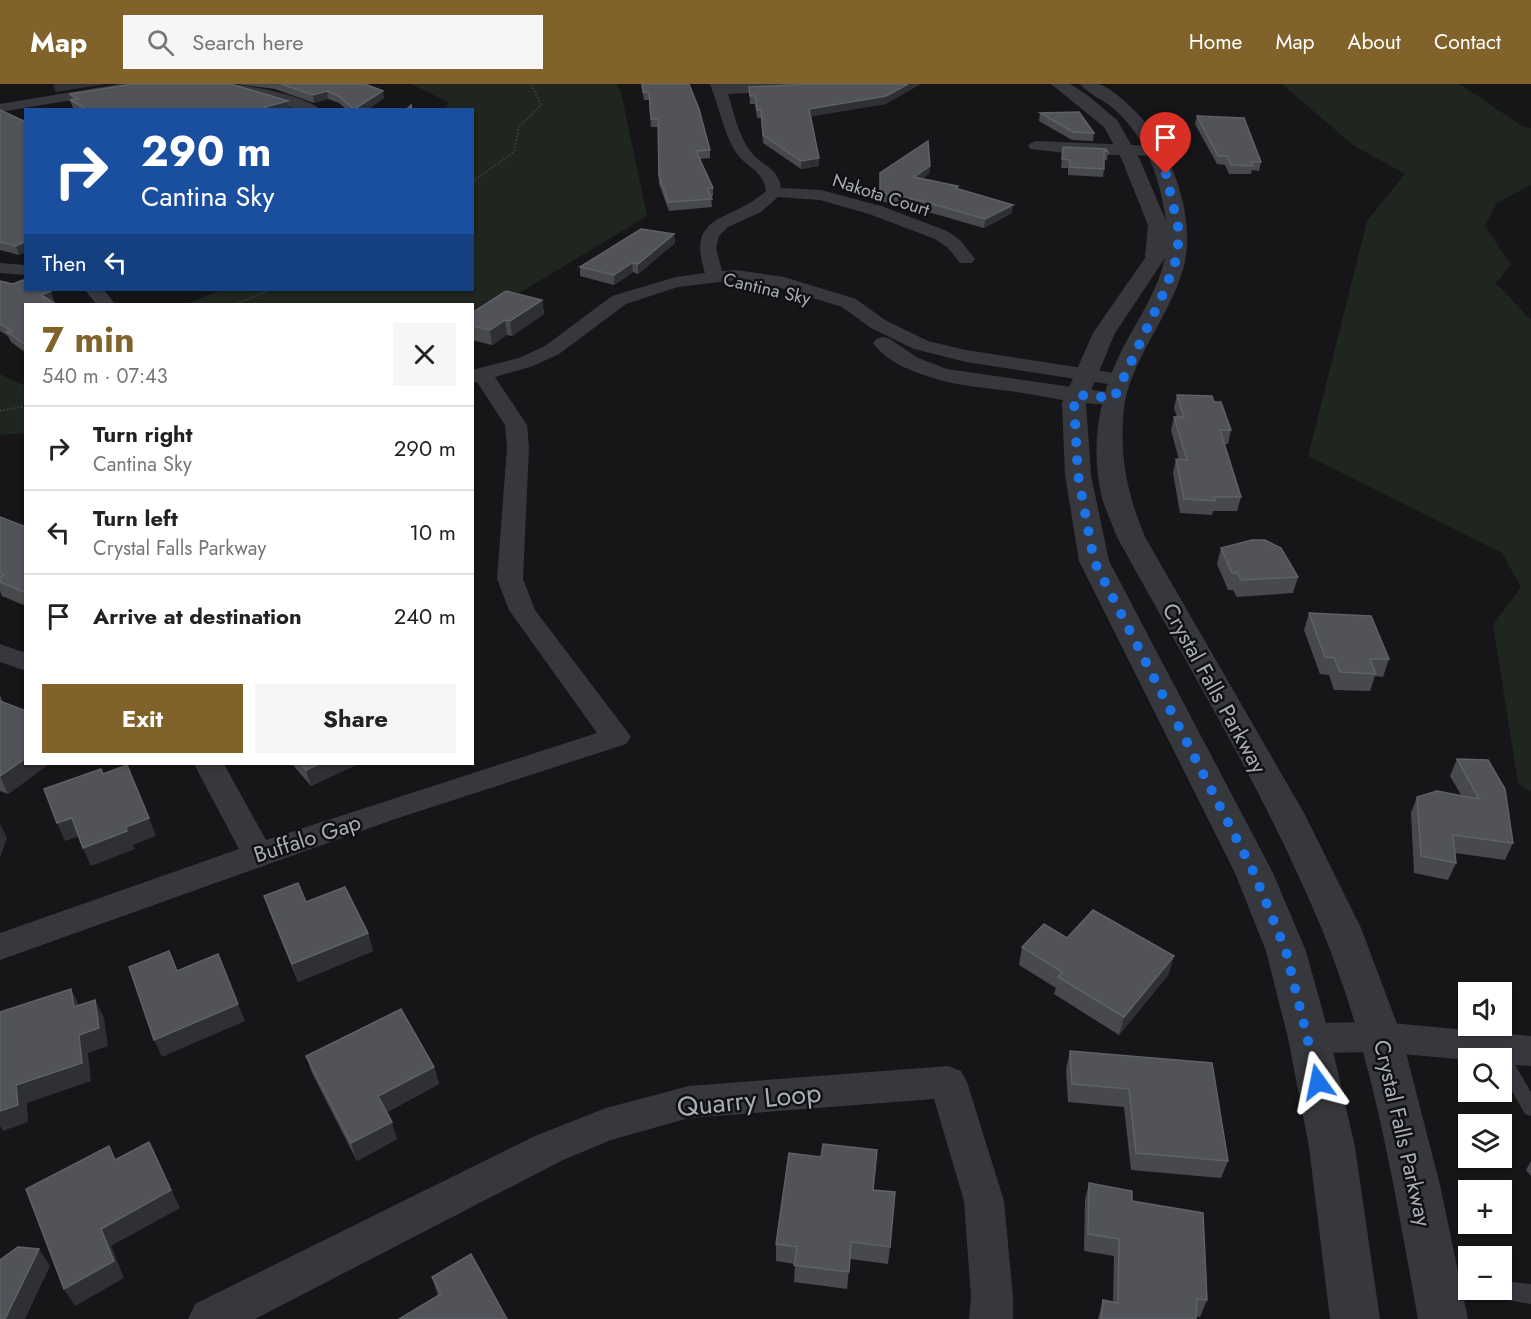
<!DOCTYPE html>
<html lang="en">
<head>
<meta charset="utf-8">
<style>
  :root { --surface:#fff; --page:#f6f6f6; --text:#222; --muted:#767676; --line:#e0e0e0; --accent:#80622a }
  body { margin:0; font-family:Jost,sans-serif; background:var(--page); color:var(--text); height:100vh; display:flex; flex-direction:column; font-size:22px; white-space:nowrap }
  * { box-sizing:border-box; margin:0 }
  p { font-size:20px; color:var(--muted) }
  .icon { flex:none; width:33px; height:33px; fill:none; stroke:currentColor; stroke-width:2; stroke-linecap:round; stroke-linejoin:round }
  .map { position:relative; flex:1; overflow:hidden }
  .drawer { position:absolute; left:24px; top:219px; width:450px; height:462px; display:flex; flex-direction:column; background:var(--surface); border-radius:0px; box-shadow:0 2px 4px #0004 }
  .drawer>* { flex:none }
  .banner { position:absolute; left:24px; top:24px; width:450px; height:183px; border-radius:0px; box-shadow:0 2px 4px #0004; background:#1a4fa0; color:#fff; overflow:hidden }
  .fabs { position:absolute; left:1458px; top:898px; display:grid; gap:12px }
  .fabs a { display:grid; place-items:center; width:54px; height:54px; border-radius:0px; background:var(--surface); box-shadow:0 2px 4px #0004; font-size:30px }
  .pin { position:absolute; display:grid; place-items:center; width:51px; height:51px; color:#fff; margin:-62px -26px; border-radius:50% 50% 50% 0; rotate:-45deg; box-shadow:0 0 6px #0007 }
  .pin .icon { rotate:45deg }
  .me { position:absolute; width:66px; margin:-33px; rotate:348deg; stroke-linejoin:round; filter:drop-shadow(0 0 4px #0008) }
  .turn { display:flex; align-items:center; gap:21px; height:126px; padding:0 18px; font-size:27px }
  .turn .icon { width:78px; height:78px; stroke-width:2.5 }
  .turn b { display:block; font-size:42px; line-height:51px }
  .then { display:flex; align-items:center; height:57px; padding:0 18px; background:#0003; gap:12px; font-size:22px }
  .round { display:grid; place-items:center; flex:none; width:63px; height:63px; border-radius:0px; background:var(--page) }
  .summary { display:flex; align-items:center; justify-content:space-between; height:102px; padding:0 18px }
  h1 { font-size:36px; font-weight:700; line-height:45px; color:var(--accent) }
  .cta { display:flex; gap:12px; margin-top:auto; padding:12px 18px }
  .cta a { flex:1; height:69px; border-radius:0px; background:var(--accent); color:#fff; font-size:24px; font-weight:700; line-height:69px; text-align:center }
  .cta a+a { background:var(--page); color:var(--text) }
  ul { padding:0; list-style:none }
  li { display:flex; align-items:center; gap:18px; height:84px; padding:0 18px; border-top:2px solid var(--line) }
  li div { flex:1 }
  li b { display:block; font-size:22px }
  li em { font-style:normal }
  header { display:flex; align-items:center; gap:36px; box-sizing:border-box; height:84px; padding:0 30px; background:var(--accent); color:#fff }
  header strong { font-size:28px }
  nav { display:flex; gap:33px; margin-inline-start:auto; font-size:21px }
  .search { width:420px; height:54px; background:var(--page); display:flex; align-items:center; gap:15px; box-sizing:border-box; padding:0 21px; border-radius:0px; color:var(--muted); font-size:22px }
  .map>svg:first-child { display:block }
  .green { fill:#1e261f }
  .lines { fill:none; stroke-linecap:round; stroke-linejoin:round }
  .path { stroke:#3d3f44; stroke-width:2; stroke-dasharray:1.5 2; stroke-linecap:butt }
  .service { fill:#37383d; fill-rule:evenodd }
  .minor { fill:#37383d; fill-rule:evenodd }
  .tertiary { fill:#37383d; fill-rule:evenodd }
  .wall { fill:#47494d }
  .shaded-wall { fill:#2f3033 }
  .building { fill:#525359; stroke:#5f6168; stroke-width:1.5 }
  .route { stroke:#1a73e8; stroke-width:10; stroke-dasharray:0 18 }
  .labels { text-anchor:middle; stroke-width:5; stroke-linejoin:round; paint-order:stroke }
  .far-street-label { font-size:18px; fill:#a8adb8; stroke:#111113 }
  .street-label { font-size:22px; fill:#a8adb8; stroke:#111113 }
  .near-street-label { font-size:27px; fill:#a8adb8; stroke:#111113 }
</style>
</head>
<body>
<header>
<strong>Map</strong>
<div class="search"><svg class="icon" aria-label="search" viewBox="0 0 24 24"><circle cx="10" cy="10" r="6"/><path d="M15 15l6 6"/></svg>Search here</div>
<nav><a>Home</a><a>Map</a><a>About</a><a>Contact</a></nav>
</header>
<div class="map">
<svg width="1531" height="1235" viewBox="0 0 1531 1235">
  <rect width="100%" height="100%" fill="#161618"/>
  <g class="green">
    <polygon points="411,0 616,0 621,8 647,132 473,237 472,220 187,220 220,206 472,206 472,26 446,25 448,18"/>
    <polygon points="1282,0 1460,0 1522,42 1531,44 1531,101 1497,119 1485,142 1511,181 1496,199 1531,236 1531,708 1518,699 1493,541 1521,503 1502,469 1308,372 1367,137 1405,90 1353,61"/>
    <polygon points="0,290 25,302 25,349 0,351"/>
  </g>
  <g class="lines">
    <g class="path">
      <polyline points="472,98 514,68 519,43 541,21 531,0"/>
      <polyline points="236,220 270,206"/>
      <polyline points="0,327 26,322"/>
    </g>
    <g class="service">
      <polygon points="1496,957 1502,959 1531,1008 1531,1032 1525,1030 1502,989 1502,975 1493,975 1487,964 1490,959"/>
      <polygon points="1444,1188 1468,1192 1468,1206 1476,1206 1475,1209 1468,1212 1437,1205 1434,1198 1437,1191"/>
      <polygon points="1502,1197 1531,1200 1531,1220 1491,1213 1488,1206 1502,1206"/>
    </g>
    <g class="minor">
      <polygon points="120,0 151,0 144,4 0,28 0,20"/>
      <path d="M224,0C246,0 305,11 321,26H300L226,3Z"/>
      <path d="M710,0H791L794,3L787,7L728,10C734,28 738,52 751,68C762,82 779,84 781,104L821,106L881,122L947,147L960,156L975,175L972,179H960L948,164L935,155L869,130L820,116L778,113L761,128L728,143L719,152L716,164L722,187L736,186L784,193L856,215L885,236L928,257L966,266L1121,290L1128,292L1131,296L1128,300L1121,302L966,278L914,265L871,244L842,223L781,204L736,196L678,203L626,220L559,270L533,282L495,293L527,341L529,363L523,495L535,526L626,646L631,653L626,660L395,735L0,876V849L239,765L194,680H224L266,756L597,649L509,526L497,495L507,363L505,341L477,298L472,299V286L519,274L545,262L612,212L676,193L705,189C685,128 731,139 766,107C763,85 746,84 735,67C723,47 719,22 710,0Z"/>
      <polygon points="1036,57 1157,62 1165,67 1157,72 1073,70 1031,65 1028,62 1031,59"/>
      <polygon points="0,179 26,181 26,191 0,189"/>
      <polygon points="85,206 104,206 115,220 96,220"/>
      <path d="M883,253L890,255L918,274L947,285L1121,310L1125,314L1121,318C1096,325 1045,312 1017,308C987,304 955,302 927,292C908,286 885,276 873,259L876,255Z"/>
      <polygon points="0,560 26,569 26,587 0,578"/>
      <polygon points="1381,938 1531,952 1531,982 1502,980 1502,975 1468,976 1381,968 1309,969 1296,965 1291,954 1296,943 1309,939"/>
      <polygon points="948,982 961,987 967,998 1004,1117 1013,1213 1013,1235 969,1235 971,1213 964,1117 934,1015 689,1034 611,1056 563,1076 255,1235 188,1235 195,1220 535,1052 606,1024 689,1002"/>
    </g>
    <path class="tertiary" d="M1051,0H1070L1086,10L1117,36L1140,76L1166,137C1160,95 1147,54 1114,25C1104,16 1088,10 1080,0C1086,0 1093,0 1098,0C1114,4 1140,31 1150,44C1176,81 1195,137 1184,182C1179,201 1170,219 1161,236C1146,264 1128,293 1124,324C1119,372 1127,409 1145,453L1304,729L1361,844L1402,953L1440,1101L1468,1235H1418C1394,1103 1373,968 1321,843C1265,708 1187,581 1117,453C1112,440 1106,427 1102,414C1089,360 1100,306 1126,258C1141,231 1158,205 1165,174L1115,249L1086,319L1091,391L1109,477L1273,789L1306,867L1330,954L1355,1063L1380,1235H1330L1309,1063L1288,954L1266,867L1235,789L1079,477L1065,391L1062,319L1093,249L1145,174L1148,141L1122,76L1104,43Z"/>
  </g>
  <g class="wall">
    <polygon points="236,0 365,0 384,14 367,26 347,26 339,19 328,15 314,19 275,5"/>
    <polygon points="641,0 689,0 710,66 710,74 700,75 713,104 713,112 711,113 712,123 669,127 659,100 658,43 651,43 649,16 644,16"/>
    <polygon points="749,3 886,20 810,32 819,82 801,85 763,59 761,34 757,34 755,20 750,20"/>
    <polygon points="70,10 288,17 289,25 75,26 73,24 70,16 72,16"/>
    <polygon points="0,26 19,171 0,166"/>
    <polygon points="1040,29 1094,49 1093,57 1072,56 1039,37"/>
    <polygon points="1197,32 1261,78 1259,87 1252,86 1251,90 1229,90 1225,81 1217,80 1195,40"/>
    <polygon points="1063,63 1106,65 1108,68 1107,77 1104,75 1104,85 1103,93 1068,91 1068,84 1061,84"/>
    <polygon points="930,82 929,90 922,95 958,102 958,105 1012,129 984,144 921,126 880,117 880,89"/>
    <polygon points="674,150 675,159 638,190 633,188 614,201 580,192 580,183"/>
    <polygon points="0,197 54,217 26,220 26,269 11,258 8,252 0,247"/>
    <polygon points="542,216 544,230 512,252 507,251 492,261 472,256 472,229"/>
    <polygon points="1177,311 1214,318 1231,346 1228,360 1224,360 1241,413 1237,427 1213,427 1212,431 1180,429 1173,389 1176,375 1179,376 1171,346 1174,333 1177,333 1174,324"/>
    <polygon points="0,433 26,443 26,522 2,512 0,507"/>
    <polygon points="1221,464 1298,493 1293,509 1237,513 1233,506 1228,506 1217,480"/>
    <polygon points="1309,529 1389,575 1383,593 1375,592 1370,607 1334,606 1329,591 1320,590 1304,546"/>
    <polygon points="0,611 26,680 49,680 8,710 0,707"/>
    <polygon points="1457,675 1513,759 1505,776 1455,769 1456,779 1448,796 1414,789 1411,729 1417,713 1461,711 1450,692"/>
    <polygon points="292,680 358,680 311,702"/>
    <polygon points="264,812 368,849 373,867 298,898 270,829"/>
    <polygon points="1067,854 1169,890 1119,951 1054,910 1056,904 1019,881 1022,863"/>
    <polygon points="1070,967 1212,979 1228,1077 1221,1094 1131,1086 1124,1023 1068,1018 1066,985"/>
    <polygon points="306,972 434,983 439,1000 387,1028 397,1055 357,1077 312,989"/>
    <polygon points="1531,1077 1531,1092 1526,1086"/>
    <polygon points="1089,1099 1132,1117 1207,1216 1200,1233 1196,1232 1196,1235 1098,1235 1103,1216 1113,1218 1114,1172 1084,1167 1085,1116"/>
    <polygon points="873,1106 890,1163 888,1180 850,1175 847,1205 794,1198 795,1180 776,1177 776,1160"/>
    <polygon points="432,1193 507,1235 438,1212"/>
  </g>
  <g class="shaded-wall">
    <polygon points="58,0 106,0 56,8 53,1"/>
    <polygon points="908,0 921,0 886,20 809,33 809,25"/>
    <polygon points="327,7 328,15 314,19 313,11"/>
    <polygon points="383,7 384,14 367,26 354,26"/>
    <polygon points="288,17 289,25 265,26 265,23"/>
    <polygon points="819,74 819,82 801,85 801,77"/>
    <polygon points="930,82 929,90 913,101 914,93"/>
    <polygon points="1013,121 1012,129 984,144 985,135"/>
    <polygon points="674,150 675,159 638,190 638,180"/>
    <polygon points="26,157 26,168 19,171 16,162"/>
    <polygon points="632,179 633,188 614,201 614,191"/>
    <polygon points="51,207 54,217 45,220 41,211"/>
    <polygon points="542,216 544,230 512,252 510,237"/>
    <polygon points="505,236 507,251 492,261 490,246"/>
    <polygon points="26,674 26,680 49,680 8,710 0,692"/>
    <polygon points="319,680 358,680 311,702 306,686"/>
    <polygon points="72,734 80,752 65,757 57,739"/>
    <polygon points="149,734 156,752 133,761 135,765 91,782 83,764 126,743"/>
    <polygon points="0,740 7,754 0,774"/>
    <polygon points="368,849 373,867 298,898 292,880"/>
    <polygon points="1174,872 1169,890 1119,951 1124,933"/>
    <polygon points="71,905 80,923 74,923"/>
    <polygon points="95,916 104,934 108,962 88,969 91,997 27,1019 28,1038 3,1047 0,1042 0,1027 16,1001 79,951"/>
    <polygon points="238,920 245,937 162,973 154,956"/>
    <polygon points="434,983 439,1000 384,1029 378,1012"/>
    <polygon points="392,1038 397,1055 357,1077 351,1059"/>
    <polygon points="149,1058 180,1124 111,1162 124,1194 75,1222 64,1205 101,1145"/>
    <polygon points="39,1165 50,1182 25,1235 5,1235"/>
  </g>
  <g class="building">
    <polygon points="134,0 231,0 288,17 265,23 270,26 88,26 70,16 78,15 70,10"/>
    <polygon points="281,0 365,0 383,7 354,25 337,11 327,7 313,11"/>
    <polygon points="642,0 689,0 699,25 710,66 696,67 713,104 707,104 712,115 668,118 659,92 658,35 651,35 649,8 643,8"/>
    <polygon points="812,0 908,0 886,12 809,25 819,74 801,77 763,51 761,26 757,26 755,12 750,12 749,3"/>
    <polygon points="411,21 412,26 406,26"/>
    <polygon points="0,26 26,38 26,64 25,64 26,65 26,157 16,162 0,158"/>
    <polygon points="1079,28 1094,49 1073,48 1040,29"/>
    <polygon points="1197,32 1244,34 1261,78 1251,78 1253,82 1231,81 1227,72 1218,72"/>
    <polygon points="928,57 930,82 914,93 958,102 955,104 1013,121 985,135 922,117 880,108 880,89"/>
    <polygon points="1063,63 1106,65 1108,68 1104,66 1104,85 1070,83 1070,76 1062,75"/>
    <polygon points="641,145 674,150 638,180 632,179 614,191 580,183"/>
    <polygon points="23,196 26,197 26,206 46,206 51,207 41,211 56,220 26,220 26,261 7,248 12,247 0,240 0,197 13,200"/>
    <polygon points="506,207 542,216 510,237 505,236 490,246 472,242 472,229"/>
    <polygon points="1177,311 1212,312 1214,318 1221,318 1231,346 1220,346 1241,413 1214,413 1215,417 1184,415 1176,375 1187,376 1174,333 1184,333"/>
    <polygon points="0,433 26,443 26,509 0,498 0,493 4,491 0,489"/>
    <polygon points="1252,456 1265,456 1281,464 1298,493 1241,496 1237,489 1232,489 1221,464"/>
    <polygon points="1309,529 1371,532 1389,575 1370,575 1376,590 1340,588 1334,574 1325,573"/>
    <polygon points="0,617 26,627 26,674 0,692"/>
    <polygon points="1457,675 1488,676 1505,705 1513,759 1453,751 1456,779 1421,772 1417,713 1437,707 1479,715"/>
    <polygon points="301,680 319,680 306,686"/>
    <polygon points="127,681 149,734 126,743 127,747 83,764 72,734 57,739 44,705 101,685 103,690"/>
    <polygon points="298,799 306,818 345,803 368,849 292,880 264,812"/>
    <polygon points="1093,826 1174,872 1124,933 1058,893 1062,888 1022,863 1044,840 1067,854"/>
    <polygon points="169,867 177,887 218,870 238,920 154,956 129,883"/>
    <polygon points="71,905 74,923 95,916 99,944 79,951 82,979 16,1001 18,1021 0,1027 0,928"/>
    <polygon points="401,925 434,983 378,1012 392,1038 351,1059 306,972"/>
    <polygon points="1070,967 1212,979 1228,1077 1136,1069 1129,1005 1072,1000"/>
    <polygon points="149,1058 171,1106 101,1145 114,1177 64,1205 26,1105 109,1062 115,1076"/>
    <polygon points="823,1060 877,1066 873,1106 895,1108 890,1163 851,1158 849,1188 794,1181 797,1163 776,1160 789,1069 821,1073"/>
    <polygon points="1089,1099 1132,1107 1132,1117 1203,1129 1207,1216 1197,1215 1196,1235 1101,1235 1103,1216 1118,1219 1119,1155 1088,1150"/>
    <polygon points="18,1163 39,1165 5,1235 0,1235 0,1176"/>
    <polygon points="471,1170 507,1235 399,1235 441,1210 432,1193"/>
  </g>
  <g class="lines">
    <polyline class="route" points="1166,90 1179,147 1177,173 1165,206 1114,314 1077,311 1074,319 1078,391 1094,477 1254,789 1286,867 1318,998"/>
  </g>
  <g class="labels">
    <g class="far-street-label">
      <text transform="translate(881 111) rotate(18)" y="6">Nakota Court</text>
      <text transform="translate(767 205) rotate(13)" y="6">Cantina Sky</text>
    </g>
    <g class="street-label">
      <text transform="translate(1215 604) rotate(61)" y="8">Crystal Falls Parkway</text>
      <text transform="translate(307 754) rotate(-18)" y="8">Buffalo Gap</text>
      <text transform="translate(1403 1049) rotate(77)" y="8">Crystal Falls Parkway</text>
    </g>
    <g class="near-street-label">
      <text transform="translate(749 1016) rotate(-6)" y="9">Quarry Loop</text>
    </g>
  </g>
</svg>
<div class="fabs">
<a><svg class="icon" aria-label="sound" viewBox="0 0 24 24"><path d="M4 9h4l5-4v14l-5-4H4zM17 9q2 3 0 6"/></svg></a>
<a><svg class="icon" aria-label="search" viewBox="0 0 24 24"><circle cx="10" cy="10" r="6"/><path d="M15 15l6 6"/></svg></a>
<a><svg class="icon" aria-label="layers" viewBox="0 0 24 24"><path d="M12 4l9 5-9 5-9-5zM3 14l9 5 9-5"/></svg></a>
<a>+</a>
<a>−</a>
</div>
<div class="pin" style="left:1166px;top:90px;background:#d93025"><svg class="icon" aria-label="arrive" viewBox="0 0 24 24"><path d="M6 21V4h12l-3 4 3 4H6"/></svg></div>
<svg class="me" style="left:1318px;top:998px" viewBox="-20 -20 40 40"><path d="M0-17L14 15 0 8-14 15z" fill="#1a73e8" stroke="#fff" stroke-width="4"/></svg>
<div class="banner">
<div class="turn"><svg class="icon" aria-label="right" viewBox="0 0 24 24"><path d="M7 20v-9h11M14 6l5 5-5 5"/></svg><div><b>290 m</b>Cantina Sky</div></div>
<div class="then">Then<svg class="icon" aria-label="left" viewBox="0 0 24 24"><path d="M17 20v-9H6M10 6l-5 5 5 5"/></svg></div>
</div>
<section class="drawer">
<div class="summary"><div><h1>7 min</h1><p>540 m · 07:43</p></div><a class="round"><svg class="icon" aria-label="close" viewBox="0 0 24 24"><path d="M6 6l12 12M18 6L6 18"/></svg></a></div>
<ul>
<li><svg class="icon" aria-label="right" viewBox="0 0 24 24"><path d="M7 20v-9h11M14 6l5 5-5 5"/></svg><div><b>Turn right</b><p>Cantina Sky</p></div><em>290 m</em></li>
<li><svg class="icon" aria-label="left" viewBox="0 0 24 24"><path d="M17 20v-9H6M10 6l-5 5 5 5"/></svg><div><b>Turn left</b><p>Crystal Falls Parkway</p></div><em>10 m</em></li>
<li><svg class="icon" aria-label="arrive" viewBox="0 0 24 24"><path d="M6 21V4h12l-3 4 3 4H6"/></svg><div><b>Arrive at destination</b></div><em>240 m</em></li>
</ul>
<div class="cta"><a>Exit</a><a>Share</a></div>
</section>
</div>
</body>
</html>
